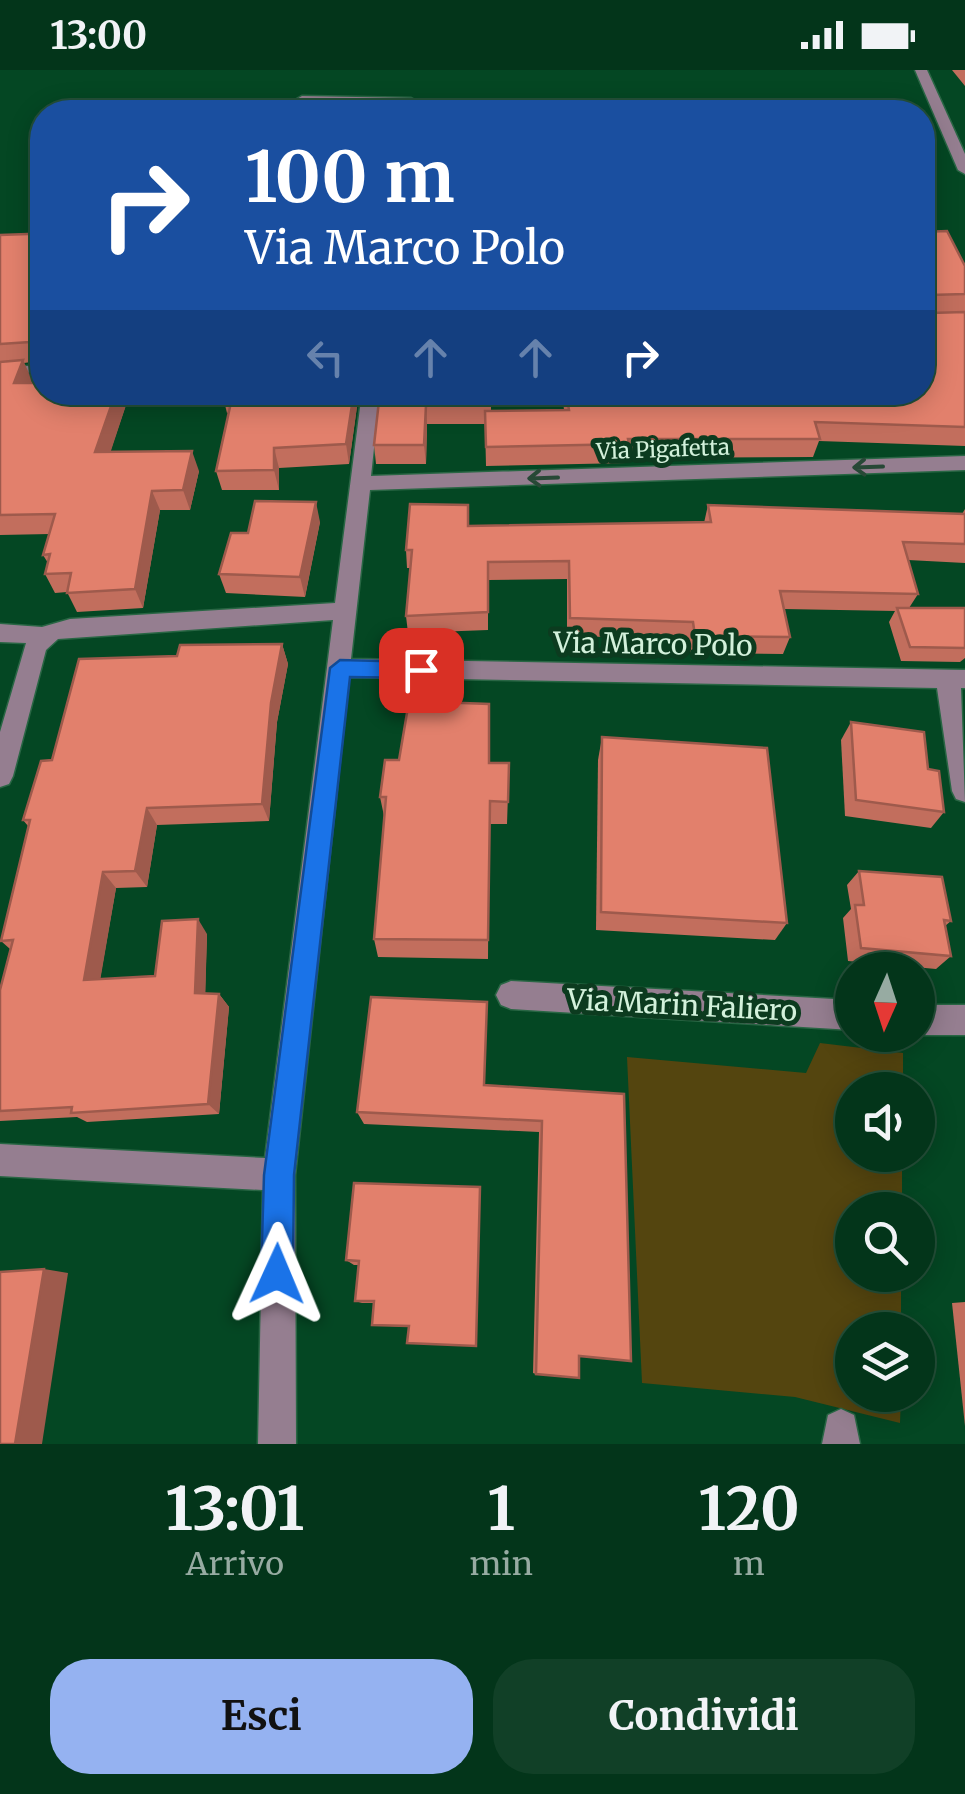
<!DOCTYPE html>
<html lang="it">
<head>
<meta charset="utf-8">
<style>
  :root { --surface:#03351a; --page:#114027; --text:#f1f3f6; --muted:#97aba2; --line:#245039; --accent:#95b2f1 }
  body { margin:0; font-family:Merriweather,serif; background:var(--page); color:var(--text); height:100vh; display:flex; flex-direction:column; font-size:38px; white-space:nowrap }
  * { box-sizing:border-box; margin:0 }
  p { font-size:32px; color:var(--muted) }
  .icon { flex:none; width:55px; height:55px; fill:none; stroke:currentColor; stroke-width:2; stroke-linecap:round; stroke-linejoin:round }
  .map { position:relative; height:1374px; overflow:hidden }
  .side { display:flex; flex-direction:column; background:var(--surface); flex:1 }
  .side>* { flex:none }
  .hud { position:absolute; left:30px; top:30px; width:905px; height:305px; border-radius:40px; box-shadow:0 5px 25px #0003,0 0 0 2px var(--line); background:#1a4fa0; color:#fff; overflow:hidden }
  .needle { width:65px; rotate:183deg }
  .controls { position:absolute; left:835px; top:882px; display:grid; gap:20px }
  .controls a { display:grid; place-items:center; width:100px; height:100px; border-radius:50%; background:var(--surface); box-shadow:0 5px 25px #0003,0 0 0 2px var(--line); font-size:50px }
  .pin { position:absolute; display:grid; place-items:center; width:85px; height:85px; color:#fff; margin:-42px; border-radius:20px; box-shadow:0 5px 15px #0006 }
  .me { position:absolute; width:110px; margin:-55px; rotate:1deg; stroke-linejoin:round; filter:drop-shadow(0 0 8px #0008) }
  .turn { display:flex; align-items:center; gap:35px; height:210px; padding:0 50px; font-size:45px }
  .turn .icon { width:130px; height:130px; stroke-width:2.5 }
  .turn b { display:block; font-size:70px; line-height:85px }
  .lanes { display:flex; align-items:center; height:95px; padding:0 50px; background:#0003; justify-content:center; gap:50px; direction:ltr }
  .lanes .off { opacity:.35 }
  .eta { display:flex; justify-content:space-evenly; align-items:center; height:170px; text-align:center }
  .eta b { font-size:60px; font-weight:700; line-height:70px }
  .primary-button { display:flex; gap:20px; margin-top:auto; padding:20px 50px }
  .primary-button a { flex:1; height:115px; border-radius:40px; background:var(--accent); color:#111; font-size:40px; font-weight:700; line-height:115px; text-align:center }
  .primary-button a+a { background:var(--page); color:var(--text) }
  .status { display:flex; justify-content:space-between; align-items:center; height:70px; padding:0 50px; background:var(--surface); direction:ltr }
  .status svg { height:28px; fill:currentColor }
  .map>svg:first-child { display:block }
  .green { fill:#54450f }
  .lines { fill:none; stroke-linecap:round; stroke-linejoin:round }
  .minor-casing { stroke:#296644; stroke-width:3 }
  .minor { fill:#957e90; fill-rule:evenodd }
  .wall { fill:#c26e5d }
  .shaded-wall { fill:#9e5a4c }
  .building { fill:#e2806c; stroke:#9e5a4c; stroke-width:2.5 }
  .oneway { stroke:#274836 }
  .route { fill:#1a73e8; stroke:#114b97; stroke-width:2.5 }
  .labels { text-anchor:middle; stroke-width:10; stroke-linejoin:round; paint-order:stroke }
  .far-street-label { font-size:22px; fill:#d3f1db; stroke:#0c3b1f }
  .street-label { font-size:28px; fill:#d3f1db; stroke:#0c3b1f }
</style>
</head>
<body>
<div class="status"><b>13:00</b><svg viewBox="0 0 49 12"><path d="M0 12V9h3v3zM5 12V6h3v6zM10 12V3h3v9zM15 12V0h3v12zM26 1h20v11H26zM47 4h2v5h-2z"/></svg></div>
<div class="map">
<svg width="965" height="1374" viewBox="0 0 965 1374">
  <rect width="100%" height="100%" fill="#044723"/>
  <polygon class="green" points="820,973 903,983 903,1020 852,1020 852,1085 902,1085 902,1140 852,1140 852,1205 901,1205 901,1260 852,1260 852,1325 901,1325 900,1353 795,1327 642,1313 627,987 806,1003"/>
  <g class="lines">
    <defs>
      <g id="minor">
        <polygon points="915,0 927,0 965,84 965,104 958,100"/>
        <polygon points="302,26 411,28 418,32 415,42 403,42 404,36 297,33 295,30"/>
        <polygon points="42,295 42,305 0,310 0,298"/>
        <polygon points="362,322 380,322 371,406 965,386 965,400 370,420 351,589 965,600 965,618 961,618 965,732 956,729 952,721 937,618 349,607 295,1105 296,1374 258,1374 263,1120 0,1106 0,1074 265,1088 333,550 58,569 46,580 13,706 9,714 0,717 0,662 26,573 0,572 0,554 42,557 70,549 335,533"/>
        <polygon points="511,911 852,930 852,960 511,939 501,935 496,925 501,915"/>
        <rect x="918" y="935" width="47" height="30"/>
        <polygon points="841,1339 854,1345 860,1374 822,1374 828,1345"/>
      </g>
    </defs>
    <use href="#minor" class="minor-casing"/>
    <use href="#minor" class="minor"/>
  </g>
  <g class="wall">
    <polygon points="952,0 965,0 965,16"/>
    <polygon points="922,162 965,196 965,376 819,371 813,387 627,388 626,393 486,396 485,354 427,354 426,394 376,394 374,375 380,322 491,322 491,341 564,340 562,322 922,322"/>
    <polygon points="42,164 42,282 39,291 24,293 32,310 31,313 42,322 123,322 127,332 110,382 199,401 190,440 160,440 143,538 77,542 67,522 55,523 45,504 48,493 43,485 50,464 0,465 0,165"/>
    <polygon points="359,322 349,394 279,398 279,420 222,420 216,401 229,342 227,343 222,323"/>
    <polygon points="708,435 962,444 965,439 965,493 908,490 918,524 909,538 965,538 965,588 960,592 901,591 889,552 895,541 784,539 790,567 783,584 690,583 688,569 567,566 567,509 488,510 488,560 408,563 406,546 410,498 407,498 406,480 704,453"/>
    <polygon points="320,452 305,527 226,523 219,504 248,463"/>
    <polygon points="282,574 288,594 277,652 269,751 157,755 147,817 116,818 100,909 155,906 207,864 205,924 219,924 229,937 219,1044 87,1052 77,1047 0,1051 0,920 10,879 1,871 28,756 23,750 52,690 177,586"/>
    <polygon points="851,652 928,699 944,742 931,758 845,746 841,670"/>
    <polygon points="602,667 787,853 775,870 596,860 598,690"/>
    <polygon points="489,693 509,693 507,754 489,754 488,889 378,887 374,869 384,746 380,727"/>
    <polygon points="859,801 951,851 945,856 951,886 936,899 848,891 843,848 851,839 847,815"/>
    <polygon points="484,1015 624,1024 579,1286 536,1304 533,1303 539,1062 364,1054 357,1042"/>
    <polygon points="354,1113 408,1257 372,1255 374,1233 362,1233 355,1231 359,1195 354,1195 346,1190"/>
    <polygon points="965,1232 965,1356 952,1233"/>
  </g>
  <g class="shaded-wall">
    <polygon points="36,255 42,269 42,282 39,291 30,272"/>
    <polygon points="23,290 32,310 24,333 14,313"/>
    <polygon points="116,322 123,322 127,332 104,402 95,382"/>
    <polygon points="354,322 359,322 349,394 346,374"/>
    <polygon points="426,335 427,354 426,394 424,375"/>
    <polygon points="274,378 279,398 279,420 274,400"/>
    <polygon points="192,381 199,401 190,440 183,420"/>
    <polygon points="152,421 160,440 143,538 135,519"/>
    <polygon points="316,432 320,452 305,527 300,507"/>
    <polygon points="282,574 288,594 277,652 269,751 262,734 271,633"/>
    <polygon points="147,738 157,755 147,817 135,801"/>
    <polygon points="103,802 116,818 98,923 84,910"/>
    <polygon points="198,849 207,864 205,936 195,923"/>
    <polygon points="219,924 229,937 219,1044 208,1034"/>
    <polygon points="44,1199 68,1203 42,1374 15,1374"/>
  </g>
  <g class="building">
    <polygon points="947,161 965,196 965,224 930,225 926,239 930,243 965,242 965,357 815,352 820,369 628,369 629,374 486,377 485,341 569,340 566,322 922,322 922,162"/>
    <polygon points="28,164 42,164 42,255 36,255 30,272 0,274 0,165"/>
    <polygon points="23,290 14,313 42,313 42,322 116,322 95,382 192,381 183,420 152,421 135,519 67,523 71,503 45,504 50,484 43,485 55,444 0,445 0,292"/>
    <polygon points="222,322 354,322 346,374 274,378 274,400 216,401 233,323"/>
    <polygon points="380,322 491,322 491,335 426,335 424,375 374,375"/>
    <polygon points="255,431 316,432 300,507 219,504 231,463 248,463"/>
    <polygon points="410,434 468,435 468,456 711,452 708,435 965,444 965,474 903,472 918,524 780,521 790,567 695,566 693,552 570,548 569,491 488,492 488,542 406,546 412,480 406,480"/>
    <polygon points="897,538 965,538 965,578 910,577"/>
    <polygon points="282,574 271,633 262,734 147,738 135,801 103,802 84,910 155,906 162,851 198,849 195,923 219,924 208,1034 71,1043 72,1037 0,1041 0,920 13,870 1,871 30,750 23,750 41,691 52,690 79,589 177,586 180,575"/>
    <polygon points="409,631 489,634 489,693 509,693 508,732 490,731 488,870 374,869 386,727 380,727 385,690 399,690"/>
    <polygon points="851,652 924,662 928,699 939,701 944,742 856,730"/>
    <polygon points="602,667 767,678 787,853 601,842"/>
    <polygon points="859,801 942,807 951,851 944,850 951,886 861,878 855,835 864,835"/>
    <polygon points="371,927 487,932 484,1015 624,1024 631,1291 579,1286 579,1308 536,1304 542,1051 357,1042"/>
    <polygon points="354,1113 480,1117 476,1276 407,1273 409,1256 372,1255 374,1231 355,1231 359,1191 346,1190"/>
    <polygon points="44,1199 15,1374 0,1374 0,1202"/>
  </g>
  <defs><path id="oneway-shaft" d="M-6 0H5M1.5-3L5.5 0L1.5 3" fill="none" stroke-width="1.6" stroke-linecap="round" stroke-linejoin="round" transform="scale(2.5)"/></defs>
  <g class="oneway">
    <use href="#oneway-shaft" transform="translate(868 397) rotate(178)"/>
    <use href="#oneway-shaft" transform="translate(543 408) rotate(178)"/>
  </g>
  <polygon class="route" points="340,590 421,592 432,600 421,608 350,607 294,1105 293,1204 288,1215 277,1219 266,1215 261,1204 264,1105 330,598"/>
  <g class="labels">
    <g class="far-street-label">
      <text transform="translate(663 379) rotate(-2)" y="8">Via Pigafetta</text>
    </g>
    <g class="street-label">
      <text transform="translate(653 574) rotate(1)" y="10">Via Marco Polo</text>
      <text transform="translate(682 935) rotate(3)" y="10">Via Marin Faliero</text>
    </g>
  </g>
</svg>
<div class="controls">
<a><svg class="needle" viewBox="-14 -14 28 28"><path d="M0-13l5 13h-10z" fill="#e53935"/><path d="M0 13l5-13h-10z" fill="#97aba2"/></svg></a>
<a><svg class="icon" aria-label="sound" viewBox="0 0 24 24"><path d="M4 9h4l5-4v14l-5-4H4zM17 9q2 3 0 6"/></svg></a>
<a><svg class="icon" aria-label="search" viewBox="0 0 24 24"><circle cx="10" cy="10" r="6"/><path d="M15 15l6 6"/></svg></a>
<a><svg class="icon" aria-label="layers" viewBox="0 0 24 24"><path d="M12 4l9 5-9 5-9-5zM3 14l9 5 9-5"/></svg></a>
</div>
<div class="pin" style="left:421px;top:600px;background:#d93025"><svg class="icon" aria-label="arrive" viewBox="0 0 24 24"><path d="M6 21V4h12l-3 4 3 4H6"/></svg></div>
<svg class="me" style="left:277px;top:1204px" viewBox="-20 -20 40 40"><path d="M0-17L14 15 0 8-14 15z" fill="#1a73e8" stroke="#fff" stroke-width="4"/></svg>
<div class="hud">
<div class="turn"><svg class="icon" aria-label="right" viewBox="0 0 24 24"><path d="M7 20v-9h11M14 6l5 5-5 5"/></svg><div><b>100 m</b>Via Marco Polo</div></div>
<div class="lanes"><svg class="icon off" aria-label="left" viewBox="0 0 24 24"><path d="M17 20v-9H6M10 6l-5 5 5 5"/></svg><svg class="icon off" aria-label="ahead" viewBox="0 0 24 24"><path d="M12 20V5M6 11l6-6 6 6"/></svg><svg class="icon off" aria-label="ahead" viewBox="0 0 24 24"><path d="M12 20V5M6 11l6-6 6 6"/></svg><svg class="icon" aria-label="right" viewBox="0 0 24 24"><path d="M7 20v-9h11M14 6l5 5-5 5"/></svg></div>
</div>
</div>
<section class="side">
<div class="eta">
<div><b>13:01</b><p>Arrivo</p></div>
<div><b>1</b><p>min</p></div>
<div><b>120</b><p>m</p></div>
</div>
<div class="primary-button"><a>Esci</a><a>Condividi</a></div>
</section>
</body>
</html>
